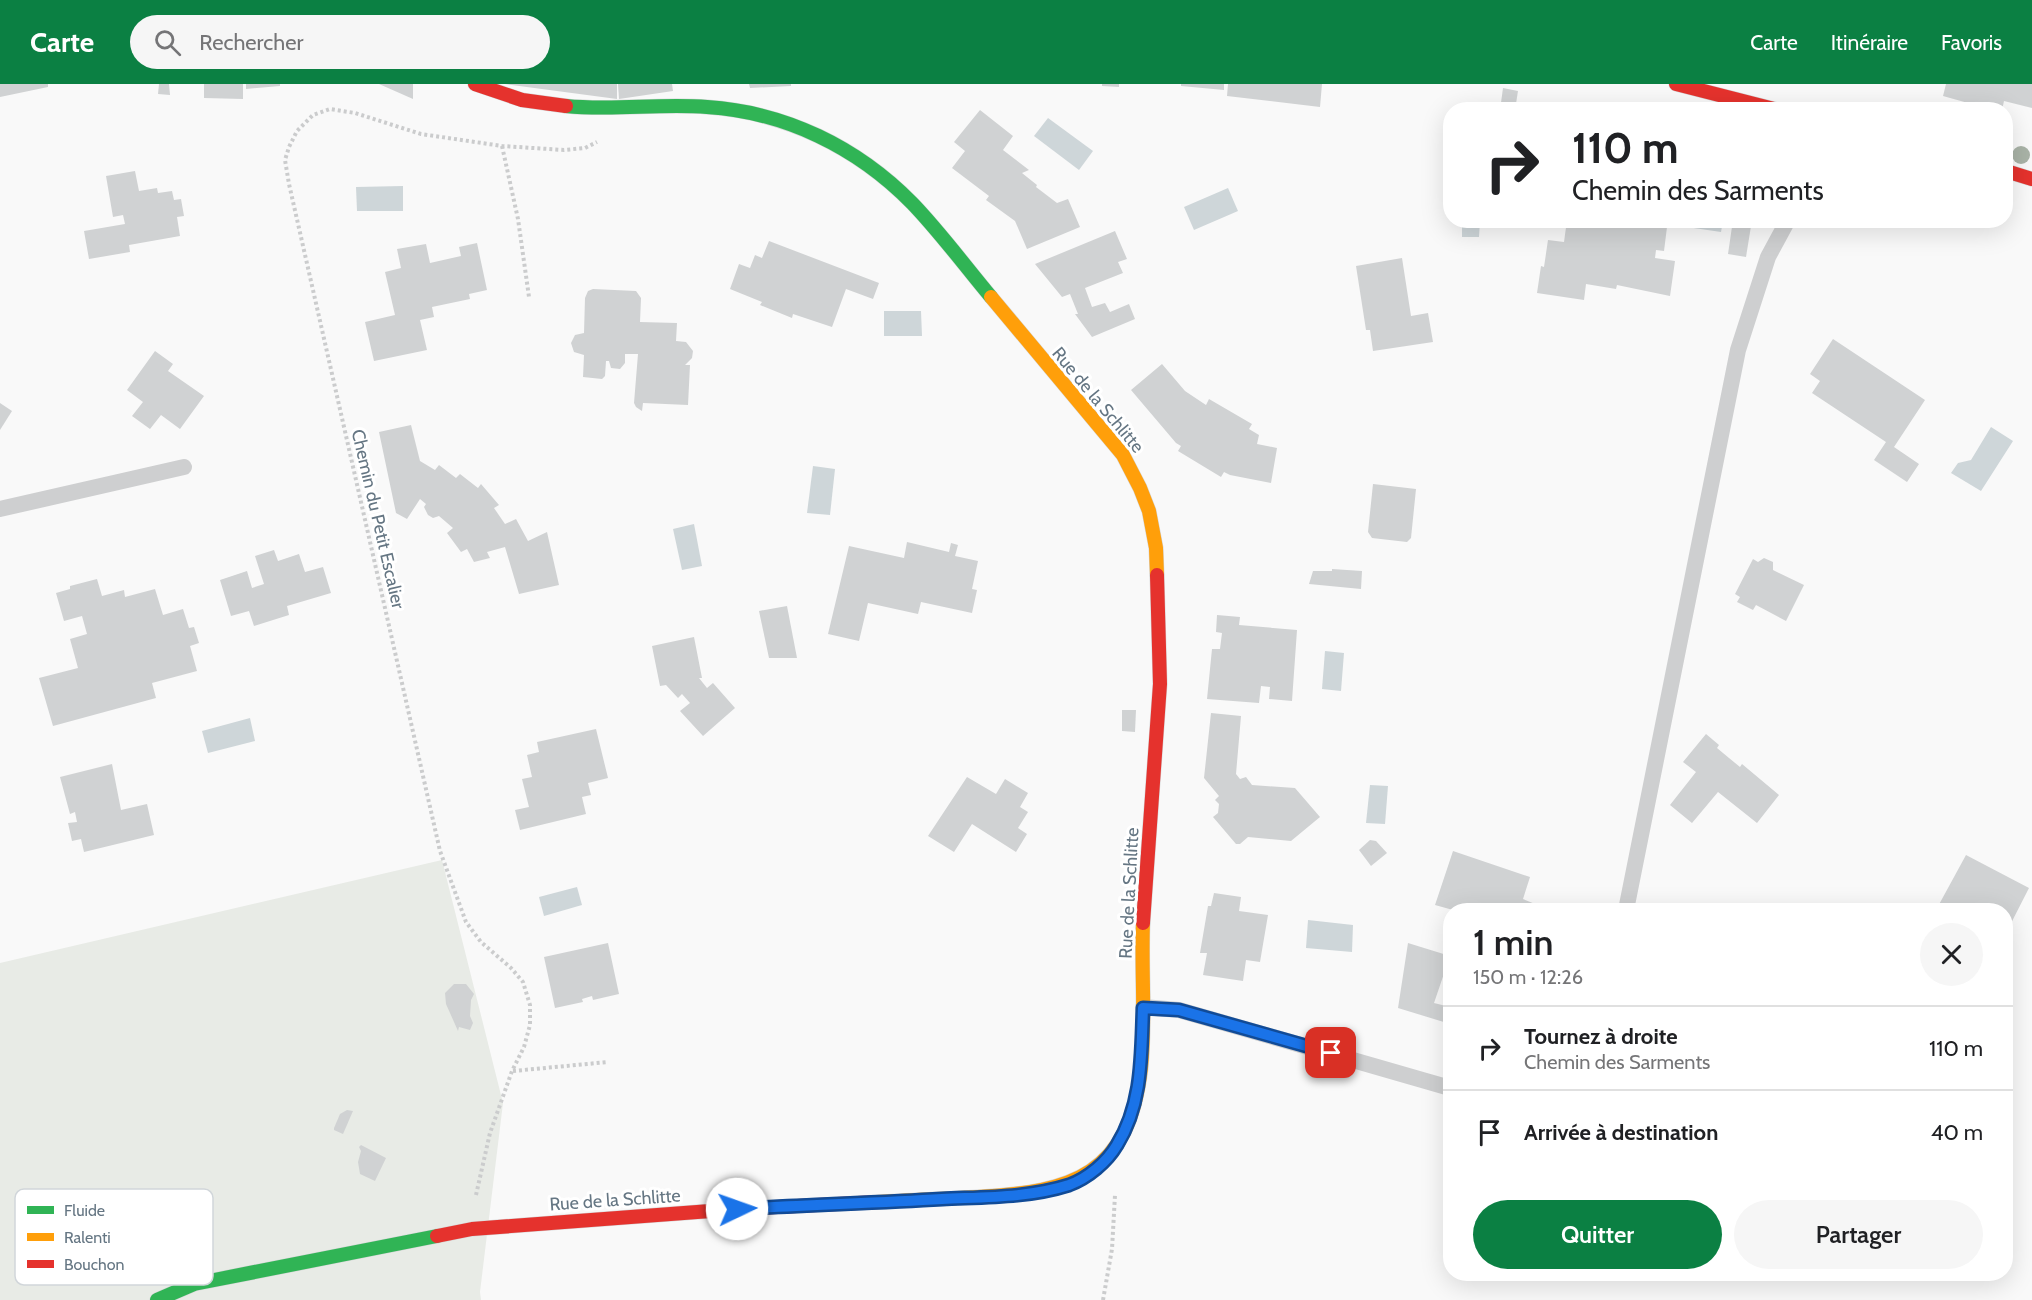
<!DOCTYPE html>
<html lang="fr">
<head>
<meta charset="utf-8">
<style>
  :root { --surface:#fff; --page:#f6f6f6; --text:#202124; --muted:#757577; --line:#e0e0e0; --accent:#0b8043 }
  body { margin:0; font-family:Cabin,sans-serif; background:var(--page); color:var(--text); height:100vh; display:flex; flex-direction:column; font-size:22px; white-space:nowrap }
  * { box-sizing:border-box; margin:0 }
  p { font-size:20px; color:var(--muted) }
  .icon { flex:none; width:33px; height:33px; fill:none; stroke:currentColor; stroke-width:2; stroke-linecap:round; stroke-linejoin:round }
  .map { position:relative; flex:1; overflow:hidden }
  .details { position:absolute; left:1443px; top:819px; width:570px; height:378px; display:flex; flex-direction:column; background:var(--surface); border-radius:24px; box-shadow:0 6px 24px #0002 }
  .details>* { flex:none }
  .top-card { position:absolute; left:1443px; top:18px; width:570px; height:126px; border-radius:24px; box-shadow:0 6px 24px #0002; background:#fff; color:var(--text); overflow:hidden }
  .pin { position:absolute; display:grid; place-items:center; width:51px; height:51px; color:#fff; margin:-26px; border-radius:12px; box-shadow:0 3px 9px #0006 }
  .me { position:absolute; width:66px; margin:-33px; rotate:87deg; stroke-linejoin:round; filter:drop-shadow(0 0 4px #0008) }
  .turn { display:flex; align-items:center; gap:21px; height:126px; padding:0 30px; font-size:27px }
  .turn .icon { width:78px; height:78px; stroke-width:2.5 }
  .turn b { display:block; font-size:42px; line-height:51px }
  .round { display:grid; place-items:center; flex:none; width:63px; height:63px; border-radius:32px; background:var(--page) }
  .summary { display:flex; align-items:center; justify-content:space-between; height:102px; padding:0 30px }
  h1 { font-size:36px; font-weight:600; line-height:45px }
  .primary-button { display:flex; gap:12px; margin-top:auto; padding:12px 30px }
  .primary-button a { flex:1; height:69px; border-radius:36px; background:var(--accent); color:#fff; font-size:24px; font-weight:600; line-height:69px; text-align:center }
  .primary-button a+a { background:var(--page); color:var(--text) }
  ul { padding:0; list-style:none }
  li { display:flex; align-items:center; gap:18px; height:84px; padding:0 30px; border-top:2px solid var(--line) }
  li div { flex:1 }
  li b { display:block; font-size:22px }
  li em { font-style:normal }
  header { display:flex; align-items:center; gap:36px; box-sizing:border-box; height:84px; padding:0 30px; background:var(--accent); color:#fff }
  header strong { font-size:28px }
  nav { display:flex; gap:33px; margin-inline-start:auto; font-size:21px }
  .search { width:420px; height:54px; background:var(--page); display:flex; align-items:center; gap:15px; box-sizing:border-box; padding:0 21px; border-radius:33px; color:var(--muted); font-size:22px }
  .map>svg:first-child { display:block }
  .green { fill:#e8ebe6 }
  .water { fill:#ced6d9 }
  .building { fill:#d0d2d3 }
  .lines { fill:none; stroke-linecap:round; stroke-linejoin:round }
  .fast-casing { stroke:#d5d6d7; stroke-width:15 }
  .slow-casing { stroke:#d5d6d7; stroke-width:15 }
  .jam-casing { stroke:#d5d6d7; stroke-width:15 }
  .path { stroke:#cbcccd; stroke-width:4; stroke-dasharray:3 3; stroke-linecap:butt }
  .lane { stroke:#cecfd0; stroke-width:16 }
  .fast { stroke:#30b455; stroke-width:14 }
  .slow { stroke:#ff9f0a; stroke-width:14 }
  .jam { stroke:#e5322d; stroke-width:14 }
  .tree { fill:#a9b3a7 }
  .route-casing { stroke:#114b97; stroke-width:15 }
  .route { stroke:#1a73e8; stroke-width:10 }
  .labels { text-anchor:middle; stroke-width:6; stroke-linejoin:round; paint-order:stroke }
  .street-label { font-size:18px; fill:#657683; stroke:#fff }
  .key { fill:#fff; stroke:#d1d6da; stroke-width:1.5 }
  .key-label { font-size:16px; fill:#657683 }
</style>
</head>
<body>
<header>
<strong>Carte</strong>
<div class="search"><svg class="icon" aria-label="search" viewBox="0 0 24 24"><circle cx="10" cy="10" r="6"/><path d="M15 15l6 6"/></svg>Rechercher</div>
<nav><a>Carte</a><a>Itinéraire</a><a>Favoris</a></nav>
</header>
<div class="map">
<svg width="2032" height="1216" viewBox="0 0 2032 1216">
  <rect width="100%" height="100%" fill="#f9f9f9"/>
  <polygon class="green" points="442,776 503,1019 480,1208 481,1216 0,1216 0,879"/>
  <g class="water">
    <polygon points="1048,34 1093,67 1079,86 1034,52"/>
    <polygon points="403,102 403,127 357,127 356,103"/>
    <polygon points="1228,104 1238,127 1194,146 1184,123"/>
    <polygon points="1462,137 1480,137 1479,153 1462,153"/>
    <polygon points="1674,137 1674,136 1723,137 1721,148 1673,141"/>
    <polygon points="884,227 921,227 922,252 884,252"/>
    <polygon points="1991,343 2013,357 1981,407 1951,389 1958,379 1971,376"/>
    <polygon points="813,382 835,385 830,431 807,429"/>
    <polygon points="694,440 702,482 682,486 673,445"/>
    <polygon points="1325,567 1344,569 1341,607 1322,605"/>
    <polygon points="250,634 255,657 208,669 202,647"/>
    <polygon points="1370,701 1388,702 1385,740 1366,739"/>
    <polygon points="577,803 582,821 544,832 539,813"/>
    <polygon points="1308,836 1353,841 1352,868 1306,864"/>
  </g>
  <g class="building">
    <polygon points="0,0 48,0 48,3 0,13"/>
    <polygon points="159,0 169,0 170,11 158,10"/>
    <polygon points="204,0 243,0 243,15 204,14"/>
    <polygon points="246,0 280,0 280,2 246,5"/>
    <polygon points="379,0 413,0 413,15"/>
    <polygon points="505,0 617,0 617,15"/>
    <polygon points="618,0 672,0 673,7 619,15"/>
    <polygon points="749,0 791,0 791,2 750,4"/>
    <polygon points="1102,0 1119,0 1119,3 1102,2"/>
    <polygon points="1181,0 1224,0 1224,6 1181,2"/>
    <polygon points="1228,0 1322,0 1320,23 1227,12"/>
    <polygon points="1946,0 2032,0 2032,24 2004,17 2002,26 1993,26 1943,12"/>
    <polygon points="1503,4 1518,7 1515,26 1500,26"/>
    <polygon points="980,26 1013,52 1003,66 1029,86 1022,89 1037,101 1036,103 1057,119 1068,115 1080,143 1027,165 1015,137 986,116 989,112 952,84 965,67 954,58"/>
    <polygon points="135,87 139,107 157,104 158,109 172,107 174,116 181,115 184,132 177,133 180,152 129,161 130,168 89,175 84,147 125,140 123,131 113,133 106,92"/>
    <polygon points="1567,136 1640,136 1639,138 1667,143 1664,167 1656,166 1655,174 1675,177 1670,212 1617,201 1616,205 1586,200 1584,216 1537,209 1541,182 1544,183 1548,156 1564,158"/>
    <polygon points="1733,136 1752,136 1746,173 1728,170"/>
    <polygon points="1115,147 1127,175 1118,178 1123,189 1085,204 1092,223 1105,219 1110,228 1129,220 1135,235 1092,253 1075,230 1078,230 1070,210 1062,213 1035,180"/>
    <polygon points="769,157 879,199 873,215 846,205 832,243 793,230 792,234 760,221 762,218 730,205 739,180 750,184 755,171 762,174"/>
    <polygon points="477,159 487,206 469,210 470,215 432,223 434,233 420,236 427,266 374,277 365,238 395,231 385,188 401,184 397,165 426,160 430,179 461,172 459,163"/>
    <polygon points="1402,174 1411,232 1428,229 1433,258 1373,267 1370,246 1366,246 1356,182"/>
    <polygon points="593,205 636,207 641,214 640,238 677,239 676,257 686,258 693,267 692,274 685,281 690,281 688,321 643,319 642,327 636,323 634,319 638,270 625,270 625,279 620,285 611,284 609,277 606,277 605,292 602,295 583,293 584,271 574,268 571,259 575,251 584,249 585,214 588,207"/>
    <polygon points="1833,255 1925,316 1894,363 1919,380 1907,398 1874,376 1886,358 1812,309 1820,297 1810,290"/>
    <polygon points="155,267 173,280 168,287 204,312 180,345 161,331 150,345 132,332 143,318 127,306"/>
    <polygon points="1162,280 1185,307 1206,321 1209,315 1252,340 1249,345 1259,351 1257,360 1277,364 1271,399 1230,391 1224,388 1221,393 1178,367 1181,362 1176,359 1131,306"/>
    <polygon points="0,319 12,327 0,346"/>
    <polygon points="411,341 420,377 435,386 439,381 456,394 460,390 478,404 481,400 499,421 494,424 505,440 516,435 528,457 547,448 559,501 519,510 505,463 487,468 490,474 474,478 467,465 461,468 447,449 453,444 439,432 433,434 428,431 424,423 426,420 420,415 407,435 396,429 379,348"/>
    <polygon points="1373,400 1416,405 1411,454 1407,458 1372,454 1368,448"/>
    <polygon points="907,458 949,468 951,459 958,461 955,472 978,477 972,505 977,506 972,529 921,518 918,530 868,519 859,557 828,550 849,462 904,474"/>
    <polygon points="274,466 278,477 299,470 305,488 323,483 331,509 287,522 289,531 254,542 249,527 231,532 220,496 247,487 252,504 264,500 255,472"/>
    <polygon points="1764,474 1773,478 1773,486 1804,501 1786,537 1756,521 1753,526 1737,518 1740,513 1735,510 1753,475 1758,478"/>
    <polygon points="1332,485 1362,487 1361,505 1309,500 1313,487 1332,487"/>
    <polygon points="97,495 102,512 124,506 125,513 155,505 163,531 183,525 189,544 194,543 199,559 190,562 197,587 152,599 156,614 53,642 39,594 78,584 70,555 87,550 82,532 64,537 56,509 70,505 70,502"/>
    <polygon points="787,522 797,574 769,574 759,527"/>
    <polygon points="1217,531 1240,533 1239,541 1297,546 1292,617 1269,615 1270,603 1261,602 1259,619 1207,615 1212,565 1220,565 1222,549 1216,548"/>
    <polygon points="694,553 702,594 699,594 707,604 713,599 735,624 703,652 680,627 690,619 682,610 678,614 666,601 660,602 652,562"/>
    <polygon points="1122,626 1136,626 1135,648 1122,647"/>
    <polygon points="1211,629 1241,632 1236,690 1240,695 1246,693 1252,701 1295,704 1320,733 1291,757 1248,753 1240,760 1236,760 1213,733 1218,729 1219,720 1215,716 1219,712 1204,694"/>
    <polygon points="596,645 608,694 588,699 591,711 582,713 586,730 520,746 515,726 529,723 522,695 532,693 527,671 539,668 537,658"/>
    <polygon points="1706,650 1719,661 1717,664 1729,674 1740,683 1742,680 1779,711 1757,739 1718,708 1692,739 1670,721 1696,688 1683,678"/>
    <polygon points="112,680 121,726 147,720 154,751 84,768 81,755 72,757 68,739 77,738 75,728 70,730 60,693"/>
    <polygon points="967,693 996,710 1005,695 1028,709 1020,723 1028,728 1018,744 1027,750 1016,768 972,740 954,768 928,752"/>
    <polygon points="1370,756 1376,757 1387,769 1371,782 1359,766"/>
    <polygon points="1453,767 1530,793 1523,815 1540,822 1567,826 1453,826 1435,821"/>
    <polygon points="1966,771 2029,804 2006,849 2006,826 1936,826"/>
    <polygon points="1214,809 1241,813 1239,827 1268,831 1260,878 1246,876 1243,897 1203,891 1207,869 1200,869 1208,822 1211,822"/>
    <polygon points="608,859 619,910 593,916 592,912 582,915 583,918 555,924 544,873"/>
    <polygon points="1408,859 1450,872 1434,919 1450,923 1447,939 1398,924"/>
    <polygon points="454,900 466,900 474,910 471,916 470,932 473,939 470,946 459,943 458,947 446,920 445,909"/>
    <polygon points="347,1026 353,1027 343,1050 334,1046 334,1044 340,1030"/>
    <polygon points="361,1061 386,1074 375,1097 360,1090 358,1078 361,1067 359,1063"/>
  </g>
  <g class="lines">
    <defs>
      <g id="fast">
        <path d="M566,22C613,27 660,19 707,23C785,28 857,63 912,119C940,148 965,182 991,213"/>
        <polyline points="157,1216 194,1200 437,1152"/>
      </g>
      <g id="slow">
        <polyline points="991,213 1123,371 1140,404 1149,427 1156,464 1157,491"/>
        <path d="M878,1118C911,1116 944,1115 978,1113C1073,1108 1129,1091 1141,984C1146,936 1141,887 1143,839"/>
      </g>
      <g id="jam">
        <polyline points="475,0 522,16 566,22"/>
        <polyline points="1676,0 1778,26"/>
        <polyline points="2006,87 2032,95"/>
        <polyline points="1143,839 1160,600 1157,491"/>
        <polyline points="437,1152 472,1145 737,1125 878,1118"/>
      </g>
    </defs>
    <use href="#fast" class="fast-casing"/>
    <use href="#slow" class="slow-casing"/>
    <use href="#jam" class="jam-casing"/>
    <g class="path">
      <polyline points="502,62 518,135 529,213"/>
      <polyline points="513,987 608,978"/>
      <polyline points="476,1111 490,1049 512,987 524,963 530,941 530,921 523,898 511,884 481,858 466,838 440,767 289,100 285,76 289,63 297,47 313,31 330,25 355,29 421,50 502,62 564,66 585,64 597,58"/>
      <polyline points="1103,1216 1112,1165 1115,1111"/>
    </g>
    <g class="lane">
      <polyline points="0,425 184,383"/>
      <polyline points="1626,826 1738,266 1768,173 1788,136"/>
      <polyline points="1143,923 1179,926 1450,1004"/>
    </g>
    <use href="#fast" class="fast"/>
    <use href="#slow" class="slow"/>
    <use href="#jam" class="jam"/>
  </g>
  <circle class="tree" cx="2021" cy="71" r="9"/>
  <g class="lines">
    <defs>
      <path id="route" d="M737,1125C805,1121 874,1119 942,1115C984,1113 1028,1114 1069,1101C1088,1094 1107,1078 1117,1061C1143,1019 1141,970 1143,924L1179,926L1331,969"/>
    </defs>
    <use href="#route" class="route-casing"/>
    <use href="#route" class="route"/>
  </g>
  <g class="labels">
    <g class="street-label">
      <text transform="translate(1098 316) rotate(50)" y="6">Rue de la Schlitte</text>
      <text transform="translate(378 435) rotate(77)" y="6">Chemin du Petit Escalier</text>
      <text transform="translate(1129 809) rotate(-87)" y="6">Rue de la Schlitte</text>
      <text transform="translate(615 1116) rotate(-4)" y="6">Rue de la Schlitte</text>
    </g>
  </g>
  <rect x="15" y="1105" width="198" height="96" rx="9" class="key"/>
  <rect x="27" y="1122" width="27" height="8" fill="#30b455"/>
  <rect x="27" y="1149" width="27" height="8" fill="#ff9f0a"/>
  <rect x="27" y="1176" width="27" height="8" fill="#e5322d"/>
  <g class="key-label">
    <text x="64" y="1132">Fluide</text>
    <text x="64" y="1159">Ralenti</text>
    <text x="64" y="1186">Bouchon</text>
  </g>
</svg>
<div class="pin" style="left:1331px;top:969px;background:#d93025"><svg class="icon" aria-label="arrive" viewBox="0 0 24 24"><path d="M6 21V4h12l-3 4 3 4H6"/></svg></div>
<svg class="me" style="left:737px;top:1125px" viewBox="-20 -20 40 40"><circle r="19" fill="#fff"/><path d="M0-13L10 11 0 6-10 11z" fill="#1a73e8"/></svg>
<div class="top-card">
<div class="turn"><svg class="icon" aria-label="right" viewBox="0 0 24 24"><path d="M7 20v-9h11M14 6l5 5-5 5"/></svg><div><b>110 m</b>Chemin des Sarments</div></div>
</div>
<section class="details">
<div class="summary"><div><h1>1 min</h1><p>150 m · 12:26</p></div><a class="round"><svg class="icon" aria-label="close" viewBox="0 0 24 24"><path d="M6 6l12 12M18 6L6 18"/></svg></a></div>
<ul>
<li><svg class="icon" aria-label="right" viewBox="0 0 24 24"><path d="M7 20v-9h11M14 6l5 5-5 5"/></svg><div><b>Tournez à droite</b><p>Chemin des Sarments</p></div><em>110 m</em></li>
<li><svg class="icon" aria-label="arrive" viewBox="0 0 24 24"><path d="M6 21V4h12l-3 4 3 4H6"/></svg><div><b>Arrivée à destination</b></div><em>40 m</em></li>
</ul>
<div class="primary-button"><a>Quitter</a><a>Partager</a></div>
</section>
</div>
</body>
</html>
